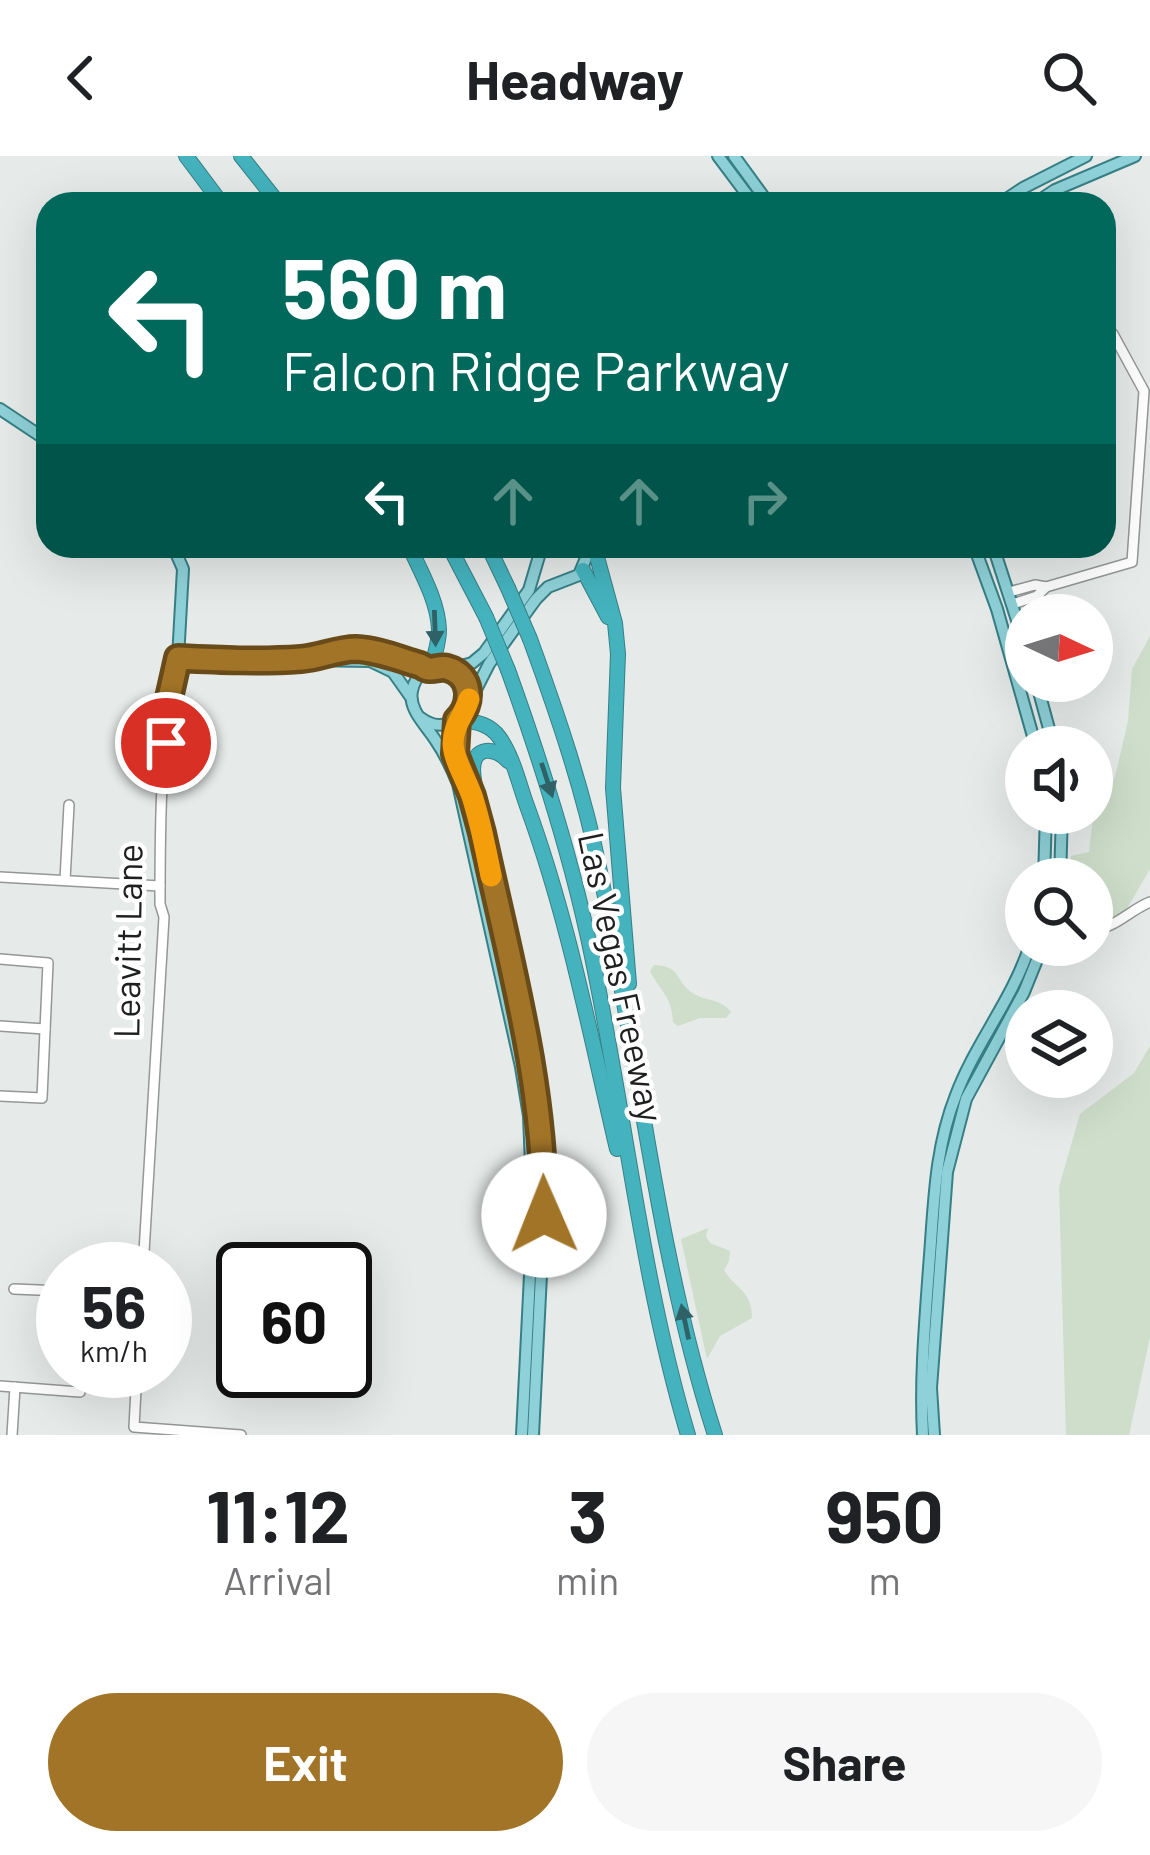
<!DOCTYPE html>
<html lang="en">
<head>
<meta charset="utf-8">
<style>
  :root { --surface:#fff; --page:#f6f6f6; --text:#202124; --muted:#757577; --accent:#a27427 }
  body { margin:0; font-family:Barlow,sans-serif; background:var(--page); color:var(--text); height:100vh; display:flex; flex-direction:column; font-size:45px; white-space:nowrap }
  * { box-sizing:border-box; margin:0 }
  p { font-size:39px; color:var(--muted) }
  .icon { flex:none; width:66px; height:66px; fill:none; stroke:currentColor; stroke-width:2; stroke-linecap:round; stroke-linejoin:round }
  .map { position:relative; height:1279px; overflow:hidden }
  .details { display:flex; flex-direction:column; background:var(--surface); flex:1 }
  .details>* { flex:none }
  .banner { position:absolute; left:36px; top:36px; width:1080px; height:366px; border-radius:36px; box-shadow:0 12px 48px #0002; background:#00695c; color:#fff; overflow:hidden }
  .needle { width:78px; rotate:94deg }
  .buttons { position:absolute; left:1005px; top:438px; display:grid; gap:24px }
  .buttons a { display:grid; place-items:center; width:108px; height:108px; border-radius:50%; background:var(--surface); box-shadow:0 12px 48px #0002; font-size:60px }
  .speed { position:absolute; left:36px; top:1086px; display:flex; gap:24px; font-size:60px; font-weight:700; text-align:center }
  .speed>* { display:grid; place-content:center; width:156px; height:156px; border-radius:50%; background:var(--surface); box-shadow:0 12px 48px #0002; line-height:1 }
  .speed small { font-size:30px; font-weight:400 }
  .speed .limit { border:6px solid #111; border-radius:18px; background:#fff; color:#111 }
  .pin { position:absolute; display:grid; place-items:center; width:102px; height:102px; color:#fff; margin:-51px; border:6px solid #fff; border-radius:50%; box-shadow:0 3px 12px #0007 }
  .me { position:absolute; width:132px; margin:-66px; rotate:359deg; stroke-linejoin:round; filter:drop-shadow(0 0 9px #0008) }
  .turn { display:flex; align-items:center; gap:42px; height:252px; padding:0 48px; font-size:54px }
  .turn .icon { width:156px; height:156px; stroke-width:2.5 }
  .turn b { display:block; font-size:84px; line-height:102px }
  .lanes { display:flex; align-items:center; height:114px; padding:0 48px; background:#0003; justify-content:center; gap:60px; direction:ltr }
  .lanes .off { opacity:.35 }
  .eta { display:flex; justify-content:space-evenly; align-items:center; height:204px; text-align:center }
  .eta b { font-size:72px; font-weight:700; line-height:84px }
  .action { display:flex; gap:24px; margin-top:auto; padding:24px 48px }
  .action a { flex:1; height:138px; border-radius:72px; background:var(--accent); color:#fff; font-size:48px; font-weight:700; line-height:138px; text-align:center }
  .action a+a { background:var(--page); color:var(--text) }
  header { display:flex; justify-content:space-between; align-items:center; height:156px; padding:0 48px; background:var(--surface); font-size:54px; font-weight:700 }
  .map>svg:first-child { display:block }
  .green { fill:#cedeca }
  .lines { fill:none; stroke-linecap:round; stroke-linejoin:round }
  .minor-casing { stroke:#939796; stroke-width:12 }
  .major-casing { stroke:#378086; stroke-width:14 }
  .highway-casing { stroke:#378086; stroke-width:16 }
  .minor { stroke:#fff; stroke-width:9 }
  .major { stroke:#8fd1d8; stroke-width:10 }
  .highway { stroke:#44b3be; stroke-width:14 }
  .highway-bridge-casing { stroke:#378086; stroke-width:16; stroke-linecap:butt }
  .highway-bridge { stroke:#44b3be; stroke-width:14 }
  .oneway { fill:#2f6267 }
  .route-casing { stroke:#694b19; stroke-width:30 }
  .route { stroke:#a27427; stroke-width:21 }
  .slow { stroke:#f59e0b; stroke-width:21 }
  .labels { text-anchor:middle; stroke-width:9; stroke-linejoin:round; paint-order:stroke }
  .street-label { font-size:36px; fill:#1e201f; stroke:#fff }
</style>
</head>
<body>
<header><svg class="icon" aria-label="back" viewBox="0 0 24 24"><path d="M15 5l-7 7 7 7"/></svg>Headway<svg class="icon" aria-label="search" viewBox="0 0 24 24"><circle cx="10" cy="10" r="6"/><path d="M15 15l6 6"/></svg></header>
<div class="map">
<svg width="1150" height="1279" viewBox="0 0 1150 1279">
  <rect width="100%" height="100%" fill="#e6eae9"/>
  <g class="green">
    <polygon points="1150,480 1150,713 1126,754 1106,766 1092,765 1092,723 1067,723 1071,700 1089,696 1093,661 1115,621 1128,565 1132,513"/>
    <path d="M654,809C683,810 674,826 694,838C708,846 720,842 731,856L726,862H700L678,870L673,866C672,840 660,835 650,815Z"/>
    <polygon points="1150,890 1150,1181 1129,1279 1066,1279 1059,1031 1080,958 1134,917"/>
    <path d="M708,1072L706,1080L710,1087L730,1095L729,1105L724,1114C736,1134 752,1134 752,1162L720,1180L707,1203L681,1083Z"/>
  </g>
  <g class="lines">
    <defs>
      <g id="minor">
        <polyline points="1009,436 1035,429 1046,431 1132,406 1144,235 1113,178 1104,169"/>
        <polyline points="1013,448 1037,440 1046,431"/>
        <polyline points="0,721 160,730"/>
        <polyline points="65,724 69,649"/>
        <path d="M1092,774C1114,773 1130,754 1150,746"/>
        <polyline points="0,803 48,807 42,942 0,940"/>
        <polyline points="0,870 45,873"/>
        <path d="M143,1113L164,761L160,748C160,667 160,582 178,502"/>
        <polyline points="14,1133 63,1135"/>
        <polyline points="137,1215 134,1271 241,1279"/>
        <polyline points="0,1230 80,1236"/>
        <polyline points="12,1279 15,1231"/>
      </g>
      <g id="major">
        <polyline points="718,0 754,48"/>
        <polyline points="734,0 769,48"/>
        <polyline points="999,48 1023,32 1086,0"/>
        <polyline points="1034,48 1055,34 1135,0"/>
        <polyline points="0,253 48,285"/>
        <polyline points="173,390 183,413 178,502 370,505 393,516 410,540"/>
        <polyline points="974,390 997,453 1036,591"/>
        <polyline points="993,390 1026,492"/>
        <polyline points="315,501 333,494 373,494 429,513"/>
        <polyline points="451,513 472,507 484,497 529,434 542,390"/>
        <polyline points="1036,525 1054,591"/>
        <path d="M469,542C467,509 419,499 412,535C408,554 427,570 436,585C445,598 452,613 458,628L521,911L529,960L533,1059L522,1279"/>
        <path d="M421,562C433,571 444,571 457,564"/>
        <polyline points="471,636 455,598 453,587 457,564 465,555 489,508 536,443 548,431 579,419 591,390"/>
        <polyline points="480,671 535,923 541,973 544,1059 533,1279"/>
        <polyline points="1044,723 1046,657"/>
        <polyline points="1060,723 1062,657"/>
        <path d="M923,1279C920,1223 925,1168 929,1112C934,1053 934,994 956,939C976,886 1013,843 1030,789"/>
        <polyline points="934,1279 931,1232 947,1016 966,943 1024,836 1043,789"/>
      </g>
      <g id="highway">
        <polyline points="186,0 222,48"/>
        <polyline points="241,0 279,48"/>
        <path d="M409,390C421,416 438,445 439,474C439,487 434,499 432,512"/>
        <polyline points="449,390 486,461"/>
        <polyline points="488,390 508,432"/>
        <polyline points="594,390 615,467 618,498 613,632 629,828"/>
        <polyline points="583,414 608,461"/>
        <path d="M530,483C557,557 583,633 599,711C638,900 656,1095 715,1279"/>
        <path d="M508,514C539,600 567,687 587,777C624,944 639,1114 688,1279"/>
        <path d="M458,563C474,566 489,567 499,581C513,600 519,628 527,650C568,762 590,878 617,993"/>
        <path d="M482,677C481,655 474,635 473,614C473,589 496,591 508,605"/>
      </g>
    </defs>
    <use href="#minor" class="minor-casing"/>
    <use href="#major" class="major-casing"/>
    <use href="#highway" class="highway-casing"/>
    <use href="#minor" class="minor"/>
    <use href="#major" class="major"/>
    <use href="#highway" class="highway"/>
    <defs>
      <g id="highway-bridge">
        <polyline points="508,432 530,483"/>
        <polyline points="486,461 508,514"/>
      </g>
    </defs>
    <use href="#highway-bridge" class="highway-bridge-casing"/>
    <use href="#highway-bridge" class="highway-bridge"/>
  </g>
  <defs><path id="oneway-solid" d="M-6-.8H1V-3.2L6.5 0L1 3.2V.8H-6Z" transform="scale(3)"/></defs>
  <g class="oneway">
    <use href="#oneway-solid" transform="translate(435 472) rotate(88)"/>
    <use href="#oneway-solid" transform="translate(547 624) rotate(72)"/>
    <use href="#oneway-solid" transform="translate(685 1166) rotate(-102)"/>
  </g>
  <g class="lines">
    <defs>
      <path id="route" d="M166,587L169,542L178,502C219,504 260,506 301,503C320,502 336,493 356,493C378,494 399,503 420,509C423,510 425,513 429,513C435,514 441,510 447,512C473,519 473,548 457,564L455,598L472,640L482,677C509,803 545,929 544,1059"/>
    </defs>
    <use href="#route" class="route-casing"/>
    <use href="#route" class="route"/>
    <path class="slow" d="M469,543C464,560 453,569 453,588C454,606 468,626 473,643C481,668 486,694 491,720"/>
  </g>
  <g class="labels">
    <g class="street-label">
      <text transform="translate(128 785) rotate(-89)" y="13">Leavitt Lane</text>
      <text transform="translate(621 821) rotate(78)" y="13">Las Vegas Freeway</text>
    </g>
  </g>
</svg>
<div class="buttons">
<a><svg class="needle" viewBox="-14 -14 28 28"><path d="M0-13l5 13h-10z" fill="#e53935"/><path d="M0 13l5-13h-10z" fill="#757577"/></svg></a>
<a><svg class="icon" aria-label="sound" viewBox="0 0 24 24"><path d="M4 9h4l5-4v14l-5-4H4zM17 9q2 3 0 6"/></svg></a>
<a><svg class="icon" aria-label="search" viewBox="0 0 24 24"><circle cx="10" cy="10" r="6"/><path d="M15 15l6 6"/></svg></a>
<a><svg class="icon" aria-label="layers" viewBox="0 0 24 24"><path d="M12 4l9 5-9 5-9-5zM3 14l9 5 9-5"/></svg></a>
</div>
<div class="speed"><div>56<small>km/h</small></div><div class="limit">60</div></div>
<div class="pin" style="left:166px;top:587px;background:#d93025"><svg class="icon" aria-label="arrive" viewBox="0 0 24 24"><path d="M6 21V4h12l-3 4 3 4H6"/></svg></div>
<svg class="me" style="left:544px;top:1059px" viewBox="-20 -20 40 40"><circle r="19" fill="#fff"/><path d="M0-13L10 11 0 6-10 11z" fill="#a27427"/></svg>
<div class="banner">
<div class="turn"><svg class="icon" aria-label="left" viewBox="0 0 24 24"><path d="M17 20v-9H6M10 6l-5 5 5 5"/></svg><div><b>560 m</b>Falcon Ridge Parkway</div></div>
<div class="lanes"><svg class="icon" aria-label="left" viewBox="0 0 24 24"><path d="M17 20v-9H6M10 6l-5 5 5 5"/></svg><svg class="icon off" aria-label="ahead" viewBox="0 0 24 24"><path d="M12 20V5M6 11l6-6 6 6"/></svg><svg class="icon off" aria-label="ahead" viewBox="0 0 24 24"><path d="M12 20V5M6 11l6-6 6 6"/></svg><svg class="icon off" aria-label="right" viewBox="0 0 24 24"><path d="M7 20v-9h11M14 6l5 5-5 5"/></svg></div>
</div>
</div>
<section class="details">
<div class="eta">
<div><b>11:12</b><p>Arrival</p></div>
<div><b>3</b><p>min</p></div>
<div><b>950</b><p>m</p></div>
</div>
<div class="action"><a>Exit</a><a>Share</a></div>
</section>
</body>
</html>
